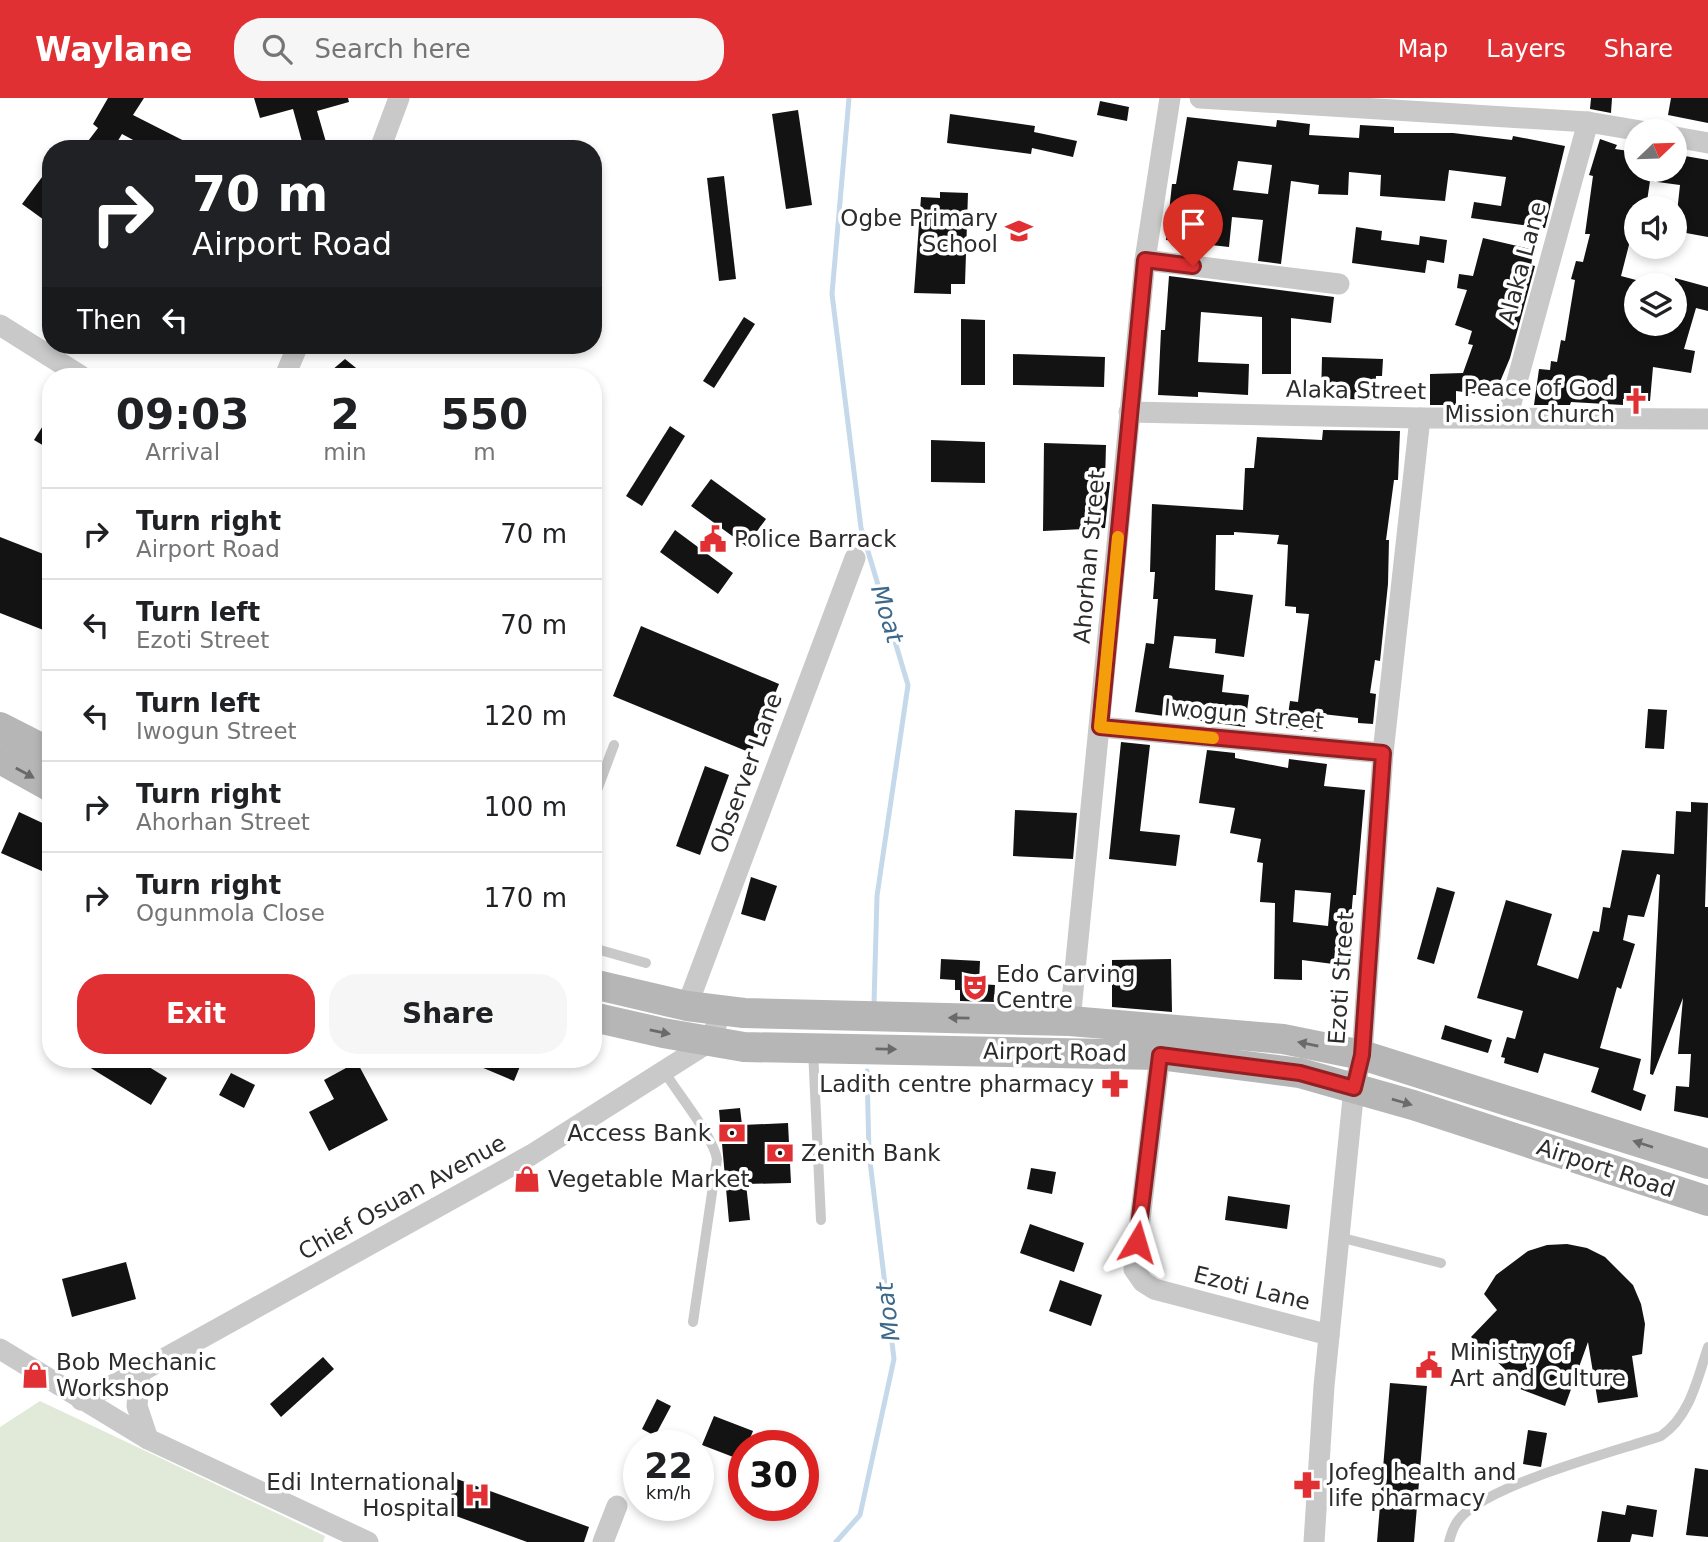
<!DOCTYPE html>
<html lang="en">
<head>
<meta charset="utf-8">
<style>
  :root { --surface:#fff; --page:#f6f6f6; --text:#202124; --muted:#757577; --line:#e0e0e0; --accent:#e13033 }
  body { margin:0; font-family:"DejaVu Sans",sans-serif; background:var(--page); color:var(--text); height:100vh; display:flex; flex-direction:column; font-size:26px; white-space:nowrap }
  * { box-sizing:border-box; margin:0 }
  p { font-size:23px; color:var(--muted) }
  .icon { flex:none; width:38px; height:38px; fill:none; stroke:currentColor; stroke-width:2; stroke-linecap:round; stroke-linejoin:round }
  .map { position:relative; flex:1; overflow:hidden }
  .sheet { position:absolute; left:42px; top:270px; width:560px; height:700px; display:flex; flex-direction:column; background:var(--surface); border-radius:28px; box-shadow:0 4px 10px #0003 }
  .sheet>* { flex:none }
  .top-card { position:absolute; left:42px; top:42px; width:560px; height:214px; border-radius:28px; box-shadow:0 4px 10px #0003; background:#202124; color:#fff; overflow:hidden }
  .needle { width:46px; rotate:67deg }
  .buttons { position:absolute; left:1624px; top:21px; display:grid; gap:14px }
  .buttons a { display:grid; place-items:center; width:63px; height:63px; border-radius:50%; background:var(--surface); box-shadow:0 4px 10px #0003; font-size:35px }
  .speed { position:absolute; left:623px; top:1332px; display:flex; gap:14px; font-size:35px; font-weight:700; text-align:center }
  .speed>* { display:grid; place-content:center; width:91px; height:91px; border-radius:50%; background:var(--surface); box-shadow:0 4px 10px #0003; line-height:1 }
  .speed small { font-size:18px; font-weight:400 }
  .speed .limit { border:10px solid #d22; background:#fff; color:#111 }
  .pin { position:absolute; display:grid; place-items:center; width:60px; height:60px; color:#fff; margin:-72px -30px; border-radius:50% 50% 50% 0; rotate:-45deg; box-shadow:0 0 7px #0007 }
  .pin .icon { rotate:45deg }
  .me { position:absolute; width:77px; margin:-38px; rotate:7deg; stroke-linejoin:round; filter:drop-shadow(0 0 5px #0008) }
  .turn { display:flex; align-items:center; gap:24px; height:147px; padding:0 35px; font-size:32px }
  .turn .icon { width:91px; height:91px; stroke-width:2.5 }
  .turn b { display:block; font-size:49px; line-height:60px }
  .then { display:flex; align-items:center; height:66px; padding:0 35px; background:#0003; gap:14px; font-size:26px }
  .eta { display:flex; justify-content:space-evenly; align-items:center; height:119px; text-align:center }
  .eta b { font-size:42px; font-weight:700; line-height:49px }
  .button { display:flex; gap:14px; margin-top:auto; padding:14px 35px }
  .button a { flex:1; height:80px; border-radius:28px; background:var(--accent); color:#fff; font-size:28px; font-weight:700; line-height:80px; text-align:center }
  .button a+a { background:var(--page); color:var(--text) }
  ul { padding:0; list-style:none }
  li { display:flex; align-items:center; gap:21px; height:91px; padding:0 35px; border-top:2px solid var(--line) }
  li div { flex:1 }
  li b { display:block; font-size:26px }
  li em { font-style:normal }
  header { display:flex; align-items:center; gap:42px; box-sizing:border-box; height:98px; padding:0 35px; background:var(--accent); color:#fff }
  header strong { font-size:33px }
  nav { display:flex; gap:38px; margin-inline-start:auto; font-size:24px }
  .search { width:490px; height:63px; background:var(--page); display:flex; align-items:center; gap:18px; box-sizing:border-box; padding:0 24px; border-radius:28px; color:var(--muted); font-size:26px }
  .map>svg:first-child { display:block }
  .green { fill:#e1ead9 }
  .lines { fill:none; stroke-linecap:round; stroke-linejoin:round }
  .stream { stroke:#c5d9ea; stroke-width:5 }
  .building { fill:#131313; fill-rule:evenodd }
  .lane { stroke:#c9c9c9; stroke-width:10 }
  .street { stroke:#c9c9c9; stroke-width:21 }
  .secondary { stroke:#b6b6b6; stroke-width:30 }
  .oneway { fill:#6a6a6a }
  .route-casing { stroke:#921f21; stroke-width:18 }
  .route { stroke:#e13033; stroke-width:12 }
  .slow { stroke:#f59e0b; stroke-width:12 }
  .labels { text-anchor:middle; stroke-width:7; stroke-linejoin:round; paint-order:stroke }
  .poi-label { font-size:23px; fill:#2c2c2c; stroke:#fff; text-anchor:start }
  .street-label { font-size:23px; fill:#2c2c2c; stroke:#fff }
  .water-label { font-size:24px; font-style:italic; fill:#3c688b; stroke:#fff }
</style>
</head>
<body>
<header>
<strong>Waylane</strong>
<div class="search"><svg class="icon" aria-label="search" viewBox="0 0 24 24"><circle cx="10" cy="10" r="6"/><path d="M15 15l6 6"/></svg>Search here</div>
<nav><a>Map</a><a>Layers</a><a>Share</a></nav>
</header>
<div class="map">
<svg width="1708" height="1444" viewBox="0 0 1708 1444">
  <rect width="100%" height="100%" fill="#fff"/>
  <polygon class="green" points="40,1303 325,1438 323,1444 0,1444 0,1329"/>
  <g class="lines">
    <g class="stream">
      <polyline points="849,0 832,196 861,430 908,587 877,798 874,906"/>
      <polyline points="836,1444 860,1417 894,1261 869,1055 867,973"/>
    </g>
  </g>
  <g class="building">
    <polygon points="108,0 144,0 133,17 200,51 150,51 122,36 113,51 82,51 98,30 93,26"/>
    <polygon points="254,0 348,0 349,4 317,13 328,51 304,51 293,11 260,20"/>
    <polygon points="1591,0 1612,0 1611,15 1590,11"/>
    <polygon points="1671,0 1708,0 1708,25 1668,17"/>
    <polygon points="1100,3 1129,9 1127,23 1097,17"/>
    <polygon points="798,12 812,107 786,111 772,16"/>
    <polygon points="950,16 1035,28 1034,34 1077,43 1073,59 1032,50 1031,56 947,45"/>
    <path d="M1187,19L1276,29L1277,22L1310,26L1309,37L1359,40L1360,27L1394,29V35H1453L1512,42L1513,38L1565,48L1545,130L1471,120L1474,104L1501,108L1506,79L1449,72L1445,103L1380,98L1381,77L1349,74L1348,97L1318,96L1319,87L1291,83L1281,166L1258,163L1263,122L1232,119L1229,149L1166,142L1172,86H1176ZM1238,63L1272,67L1268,96L1233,92Z"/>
    <polygon points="1600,41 1617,47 1615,51 1636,54 1636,72 1675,72 1675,62 1684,63 1685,58 1708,62 1708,139 1675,133 1680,87 1650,83 1646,110 1636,110 1636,140 1631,139 1621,178 1636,182 1636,226 1675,226 1675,180 1708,189 1708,213 1696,210 1684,251 1695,253 1691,275 1653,269 1650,303 1623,301 1623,307 1571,304 1570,307 1534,307 1539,271 1550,272 1551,263 1557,264 1561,242 1565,243 1575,182 1571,181 1576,163 1583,164 1590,136 1585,136 1593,78 1589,77"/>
    <polygon points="51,67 51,127 22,106"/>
    <polygon points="724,78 736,181 719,183 707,80"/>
    <polygon points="940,94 968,95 965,186 951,186 951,196 914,195 921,99 940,100"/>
    <polygon points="1356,129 1382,133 1381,142 1419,147 1420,138 1447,142 1444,165 1427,162 1425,175 1352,165"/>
    <polygon points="1483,140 1534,152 1531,167 1535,168 1510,260 1494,298 1456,293 1456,307 1430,307 1430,276 1463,275 1473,247 1468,246 1472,233 1455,227 1467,192 1457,190 1459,176 1473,178"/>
    <polygon points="1169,178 1334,199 1331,225 1291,220 1291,276 1262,276 1262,219 1201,214 1198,264 1249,266 1248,297 1198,294 1198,299 1158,297 1161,232 1165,232"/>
    <polygon points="744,219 755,226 714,290 703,283"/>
    <polygon points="961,221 985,222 985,287 961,287"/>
    <polygon points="1013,256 1105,259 1104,289 1013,287"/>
    <polygon points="1322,259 1383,261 1382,278 1376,278 1375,302 1321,300"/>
    <polygon points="345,261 366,278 325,278"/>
    <polygon points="51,315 51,352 34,342"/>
    <polygon points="670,328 685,338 642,408 626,398"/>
    <polygon points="1323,332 1400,333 1398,382 1394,382 1386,442 1389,442 1388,486 1380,563 1375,562 1370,595 1376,596 1373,626 1358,625 1358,620 1322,616 1320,634 1286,630 1290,603 1298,604 1309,516 1296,515 1296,509 1285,508 1288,447 1277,446 1279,437 1234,434 1234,437 1216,437 1215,492 1253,497 1244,559 1215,555 1216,541 1174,538 1169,570 1224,577 1222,594 1249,597 1245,629 1135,614 1146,545 1154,546 1158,501 1153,501 1155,474 1150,474 1152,406 1243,412 1245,370 1254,370 1257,339 1322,342"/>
    <polygon points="931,342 985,344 985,385 931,384"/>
    <polygon points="1044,345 1106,347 1105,384 1110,384 1105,430 1043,433"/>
    <polygon points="711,381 766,421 746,448 691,408"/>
    <polygon points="675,432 733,475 718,496 660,454"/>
    <polygon points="0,439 51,459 51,535 0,515"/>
    <polygon points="641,528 779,586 751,655 613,598"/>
    <polygon points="1648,611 1667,612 1664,651 1645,650"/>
    <polygon points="1121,644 1150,647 1140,733 1180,737 1176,768 1109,761"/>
    <path d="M1207,652L1235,655V660L1288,670L1289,661L1327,666L1324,688L1365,692L1356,797H1353L1350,831H1354L1349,868L1302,862V882L1274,881L1275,805L1260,804L1263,765L1257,764L1261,741L1230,735L1235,710L1199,705ZM1295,792L1331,795L1328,828L1293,824Z"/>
    <polygon points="705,668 729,677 700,757 676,748"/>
    <polygon points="1691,704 1708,705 1705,809 1708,809 1708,1020 1674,1013 1676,988 1689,989 1691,956 1678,956 1683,900 1653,977 1650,976 1660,777 1657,776 1644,819 1628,817 1623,842 1635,846 1621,891 1617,889 1600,950 1641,961 1633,992 1646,997 1641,1013 1591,994 1599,970 1544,955 1538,975 1504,965 1505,960 1501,959 1507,939 1515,941 1523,913 1477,900 1506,802 1552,816 1537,867 1578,881 1593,833 1599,834 1603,809 1610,810 1622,752 1674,756 1676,713 1691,714"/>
    <polygon points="1015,712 1077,715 1073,761 1013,758"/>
    <polygon points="19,714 51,729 51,777 1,755"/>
    <polygon points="751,779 777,788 765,823 741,816"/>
    <polygon points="1437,789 1455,794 1434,866 1417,861"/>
    <polygon points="941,861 980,863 979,886 995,887 994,904 960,903 960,892 955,892 955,882 940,881"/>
    <polygon points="1171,861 1172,914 1112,909 1112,862"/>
    <polygon points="1445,927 1492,942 1488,955 1441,941"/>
    <polygon points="76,961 136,961 167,980 151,1007"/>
    <polygon points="462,961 523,961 514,983"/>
    <polygon points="357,964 388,1022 329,1053 309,1014 334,1001 324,982"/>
    <polygon points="231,975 255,987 244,1010 219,997"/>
    <polygon points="740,1010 742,1027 788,1025 791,1085 746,1086 750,1122 729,1124 719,1012"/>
    <polygon points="1031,1070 1056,1074 1052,1096 1027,1091"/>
    <polygon points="1228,1098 1290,1107 1287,1131 1225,1122"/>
    <polygon points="1030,1126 1084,1145 1074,1174 1020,1155"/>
    <polygon points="1567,1146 1587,1150 1605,1159 1633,1187 1641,1206 1645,1226 1642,1256 1632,1258 1638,1299 1598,1305 1588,1244 1565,1308 1507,1286 1510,1276 1471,1239 1497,1212 1484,1196 1496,1177 1528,1153 1547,1147"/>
    <polygon points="126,1164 136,1201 72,1219 62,1181"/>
    <polygon points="1060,1182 1102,1197 1091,1228 1049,1213"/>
    <polygon points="323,1259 334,1271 281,1319 270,1306"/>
    <polygon points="1390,1285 1427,1288 1414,1444 1377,1444"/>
    <polygon points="657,1301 671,1308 655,1338 642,1331"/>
    <polygon points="714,1318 753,1333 747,1348 744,1348 741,1362 702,1347"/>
    <polygon points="1528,1332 1547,1335 1541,1369 1523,1366"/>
    <polygon points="1695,1370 1708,1372 1708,1439 1686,1437"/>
    <polygon points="457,1381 589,1429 584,1444 527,1444 445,1414"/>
    <polygon points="1627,1407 1657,1412 1653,1439 1632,1436 1630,1444 1597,1444 1602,1413 1625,1417"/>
  </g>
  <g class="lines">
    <g class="lane">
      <polyline points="593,703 614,647"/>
      <polyline points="593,850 646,865"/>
      <polyline points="813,952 821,1122"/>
      <path d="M664,973C678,996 713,1038 717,1061L693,1224"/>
      <polyline points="1339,1139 1441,1165"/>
      <path d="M1449,1444C1452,1433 1455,1424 1464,1416C1502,1383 1610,1355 1661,1338C1690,1318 1697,1282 1708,1249"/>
    </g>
    <g class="street">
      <polyline points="1200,0 1588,24 1641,33"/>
      <polyline points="1675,39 1708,45"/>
      <polyline points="380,51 399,0"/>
      <polyline points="1145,162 1339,186"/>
      <polyline points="0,227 81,278"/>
      <polyline points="285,278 298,247"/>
      <polyline points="1129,314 1420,320 1708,321"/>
      <polyline points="1507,320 1588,24"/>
      <polyline points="1100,629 1383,655"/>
      <polyline points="687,908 855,460"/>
      <polyline points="1070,923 1145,162 1170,0"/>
      <polyline points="1160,957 1134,1171 1143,1184 1154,1191 1329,1237"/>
      <polyline points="0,1251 148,1341 368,1444"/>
      <polyline points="140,1274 137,1308 148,1341"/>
      <polyline points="81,1302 140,1274 531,1057 711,943 721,912"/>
      <polyline points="603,1444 617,1408"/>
      <polyline points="1314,1444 1324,1288 1354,990 1362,957 1383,655 1420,320"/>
    </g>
    <g class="secondary">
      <polyline points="0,629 51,655"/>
      <polyline points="0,661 51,689"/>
      <polyline points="593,886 687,908 744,915 1070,923 1283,941 1362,957 1708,1066"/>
      <polyline points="593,919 663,935 744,949 1160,957 1300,975 1413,1007 1708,1103"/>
    </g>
  </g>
  <defs><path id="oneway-solid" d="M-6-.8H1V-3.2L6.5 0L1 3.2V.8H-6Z" transform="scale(1.75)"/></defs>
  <g class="oneway">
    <use href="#oneway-solid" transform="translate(25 675) rotate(29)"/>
    <use href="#oneway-solid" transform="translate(959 920) rotate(-179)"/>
    <use href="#oneway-solid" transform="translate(660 934) rotate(12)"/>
    <use href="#oneway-solid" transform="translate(1308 946) rotate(-169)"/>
    <use href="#oneway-solid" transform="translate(886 951) rotate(1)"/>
    <use href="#oneway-solid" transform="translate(1402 1004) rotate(16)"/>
    <use href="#oneway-solid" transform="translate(1643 1046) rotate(-162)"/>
  </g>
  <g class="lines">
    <defs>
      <polyline id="route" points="1137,1144 1160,957 1300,975 1354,990 1362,957 1383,655 1100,629 1145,162 1193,168"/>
    </defs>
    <use href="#route" class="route-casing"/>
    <use href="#route" class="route"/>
    <polyline class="slow" points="1118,439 1100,629 1213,640"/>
  </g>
  <defs>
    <symbol id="school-bare" viewBox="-9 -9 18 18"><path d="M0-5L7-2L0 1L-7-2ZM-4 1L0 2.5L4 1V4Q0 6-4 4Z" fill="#e13033" stroke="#fff" stroke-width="2.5" paint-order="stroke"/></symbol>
    <symbol id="church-bare" viewBox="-9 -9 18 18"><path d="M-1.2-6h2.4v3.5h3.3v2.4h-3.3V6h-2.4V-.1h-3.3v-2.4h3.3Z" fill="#e13033" stroke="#fff" stroke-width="2.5" paint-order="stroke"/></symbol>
    <symbol id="civic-bare" viewBox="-9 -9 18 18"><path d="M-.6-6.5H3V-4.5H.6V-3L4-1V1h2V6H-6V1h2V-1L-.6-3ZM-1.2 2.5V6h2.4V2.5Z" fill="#e13033" stroke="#fff" stroke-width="2.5" paint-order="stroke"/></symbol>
    <symbol id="theatre-bare" viewBox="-9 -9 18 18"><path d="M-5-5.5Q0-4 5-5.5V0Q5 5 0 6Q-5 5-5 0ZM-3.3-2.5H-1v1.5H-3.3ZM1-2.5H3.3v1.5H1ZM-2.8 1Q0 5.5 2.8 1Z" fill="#e13033" stroke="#fff" stroke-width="2.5" paint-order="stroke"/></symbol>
    <symbol id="pharmacy-bare" viewBox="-9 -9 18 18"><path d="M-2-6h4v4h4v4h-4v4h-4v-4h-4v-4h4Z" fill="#e13033" stroke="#fff" stroke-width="2.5" paint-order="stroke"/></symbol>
    <symbol id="bank-bare" viewBox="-9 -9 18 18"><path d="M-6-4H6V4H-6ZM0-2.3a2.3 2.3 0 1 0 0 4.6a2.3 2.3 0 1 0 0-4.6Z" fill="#e13033" stroke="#fff" stroke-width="2.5" paint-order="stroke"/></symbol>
    <symbol id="shop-bare" viewBox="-9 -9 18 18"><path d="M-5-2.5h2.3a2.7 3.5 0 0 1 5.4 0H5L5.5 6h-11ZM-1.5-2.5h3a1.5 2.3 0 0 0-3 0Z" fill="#e13033" stroke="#fff" stroke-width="2.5" paint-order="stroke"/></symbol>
    <symbol id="hospital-bare" viewBox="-9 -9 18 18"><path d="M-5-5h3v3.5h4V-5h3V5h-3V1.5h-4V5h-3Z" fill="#e13033" stroke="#fff" stroke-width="2.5" paint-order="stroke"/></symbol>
  </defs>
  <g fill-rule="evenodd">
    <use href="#school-bare" x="1000" y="114" width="38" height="38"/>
    <use href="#church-bare" x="1617" y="284" width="38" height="38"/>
    <use href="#civic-bare" x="694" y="422" width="38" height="38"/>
    <use href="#theatre-bare" x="956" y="870" width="38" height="38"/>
    <use href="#pharmacy-bare" x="1096" y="967" width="38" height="38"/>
    <use href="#bank-bare" x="713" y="1016" width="38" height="38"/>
    <use href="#bank-bare" x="761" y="1036" width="38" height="38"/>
    <use href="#shop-bare" x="508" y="1062" width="38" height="38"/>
    <use href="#civic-bare" x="1410" y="1248" width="38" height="38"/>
    <use href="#shop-bare" x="16" y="1258" width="38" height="38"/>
    <use href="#pharmacy-bare" x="1288" y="1368" width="38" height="38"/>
    <use href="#hospital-bare" x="458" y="1378" width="38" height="38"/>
  </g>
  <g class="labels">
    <g class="poi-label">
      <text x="998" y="128" text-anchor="end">Ogbe Primary<tspan x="998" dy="26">School</tspan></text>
      <text x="1615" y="298" text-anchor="end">Peace of God<tspan x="1615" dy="26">Mission church</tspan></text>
      <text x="734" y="449">Police Barrack</text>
      <text x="996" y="884">Edo Carving<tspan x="996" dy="26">Centre</tspan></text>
      <text x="1094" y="994" text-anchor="end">Ladith centre pharmacy</text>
      <text x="711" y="1043" text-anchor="end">Access Bank</text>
      <text x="801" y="1063">Zenith Bank</text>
      <text x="548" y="1089">Vegetable Market</text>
      <text x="1450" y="1262">Ministry of<tspan x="1450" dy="26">Art and Culture</tspan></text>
      <text x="56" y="1272">Bob Mechanic<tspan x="56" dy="26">Workshop</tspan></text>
      <text x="1328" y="1382">Jofeg health and<tspan x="1328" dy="26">life pharmacy</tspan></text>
      <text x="456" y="1392" text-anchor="end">Edi International<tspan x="456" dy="26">Hospital</tspan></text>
    </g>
    <g class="street-label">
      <text transform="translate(1522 165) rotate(-75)" y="8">Alaka Lane</text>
      <text transform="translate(1356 292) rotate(1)" y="8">Alaka Street</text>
      <text transform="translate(1089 459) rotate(-85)" y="8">Ahorhan Street</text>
      <text transform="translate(1244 616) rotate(5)" y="8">Iwogun Street</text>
      <text transform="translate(746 675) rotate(-70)" y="8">Observer Lane</text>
      <text transform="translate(1341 880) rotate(-86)" y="8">Ezoti Street</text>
      <text transform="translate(1055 954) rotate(1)" y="8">Airport Road</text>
      <text transform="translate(1606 1070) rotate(18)" y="8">Airport Road</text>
      <text transform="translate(402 1099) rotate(-29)" y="8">Chief Osuan Avenue</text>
      <text transform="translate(1252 1190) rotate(14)" y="8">Ezoti Lane</text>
    </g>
    <g class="water-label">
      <text transform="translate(887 516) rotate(73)" y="8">Moat</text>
      <text transform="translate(888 1214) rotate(-97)" y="8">Moat</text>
    </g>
  </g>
</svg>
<div class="buttons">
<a><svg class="needle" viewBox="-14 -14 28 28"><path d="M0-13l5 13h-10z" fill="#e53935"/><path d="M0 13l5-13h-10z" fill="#757577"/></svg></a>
<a><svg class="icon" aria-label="sound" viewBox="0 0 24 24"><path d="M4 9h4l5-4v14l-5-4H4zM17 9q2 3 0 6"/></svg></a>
<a><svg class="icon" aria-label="layers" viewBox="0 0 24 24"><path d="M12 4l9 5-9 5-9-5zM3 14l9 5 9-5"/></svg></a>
</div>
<div class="speed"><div>22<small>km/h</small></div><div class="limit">30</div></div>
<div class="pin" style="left:1193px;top:168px;background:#d93025"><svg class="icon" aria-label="arrive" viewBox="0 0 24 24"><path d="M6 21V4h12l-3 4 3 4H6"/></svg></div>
<svg class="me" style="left:1137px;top:1144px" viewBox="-20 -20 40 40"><path d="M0-17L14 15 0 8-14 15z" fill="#e13033" stroke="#fff" stroke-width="4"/></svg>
<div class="top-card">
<div class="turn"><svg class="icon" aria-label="right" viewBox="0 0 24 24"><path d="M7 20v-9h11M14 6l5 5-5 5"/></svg><div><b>70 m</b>Airport Road</div></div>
<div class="then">Then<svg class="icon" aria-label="left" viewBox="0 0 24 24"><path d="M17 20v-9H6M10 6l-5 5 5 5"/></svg></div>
</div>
<section class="sheet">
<div class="eta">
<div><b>09:03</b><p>Arrival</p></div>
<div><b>2</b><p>min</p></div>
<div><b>550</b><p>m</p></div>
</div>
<ul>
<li><svg class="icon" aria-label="right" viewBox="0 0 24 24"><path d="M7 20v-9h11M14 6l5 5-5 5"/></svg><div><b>Turn right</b><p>Airport Road</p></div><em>70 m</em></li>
<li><svg class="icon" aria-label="left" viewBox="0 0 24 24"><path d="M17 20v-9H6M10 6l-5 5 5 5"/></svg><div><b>Turn left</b><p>Ezoti Street</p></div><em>70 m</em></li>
<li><svg class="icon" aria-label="left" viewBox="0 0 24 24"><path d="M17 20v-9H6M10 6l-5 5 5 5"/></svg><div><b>Turn left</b><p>Iwogun Street</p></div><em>120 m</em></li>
<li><svg class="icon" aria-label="right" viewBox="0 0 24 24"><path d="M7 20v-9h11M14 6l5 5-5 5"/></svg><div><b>Turn right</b><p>Ahorhan Street</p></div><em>100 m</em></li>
<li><svg class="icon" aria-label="right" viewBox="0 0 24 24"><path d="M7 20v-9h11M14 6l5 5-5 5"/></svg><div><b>Turn right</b><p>Ogunmola Close</p></div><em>170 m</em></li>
</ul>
<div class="button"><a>Exit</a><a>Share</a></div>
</section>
</div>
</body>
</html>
